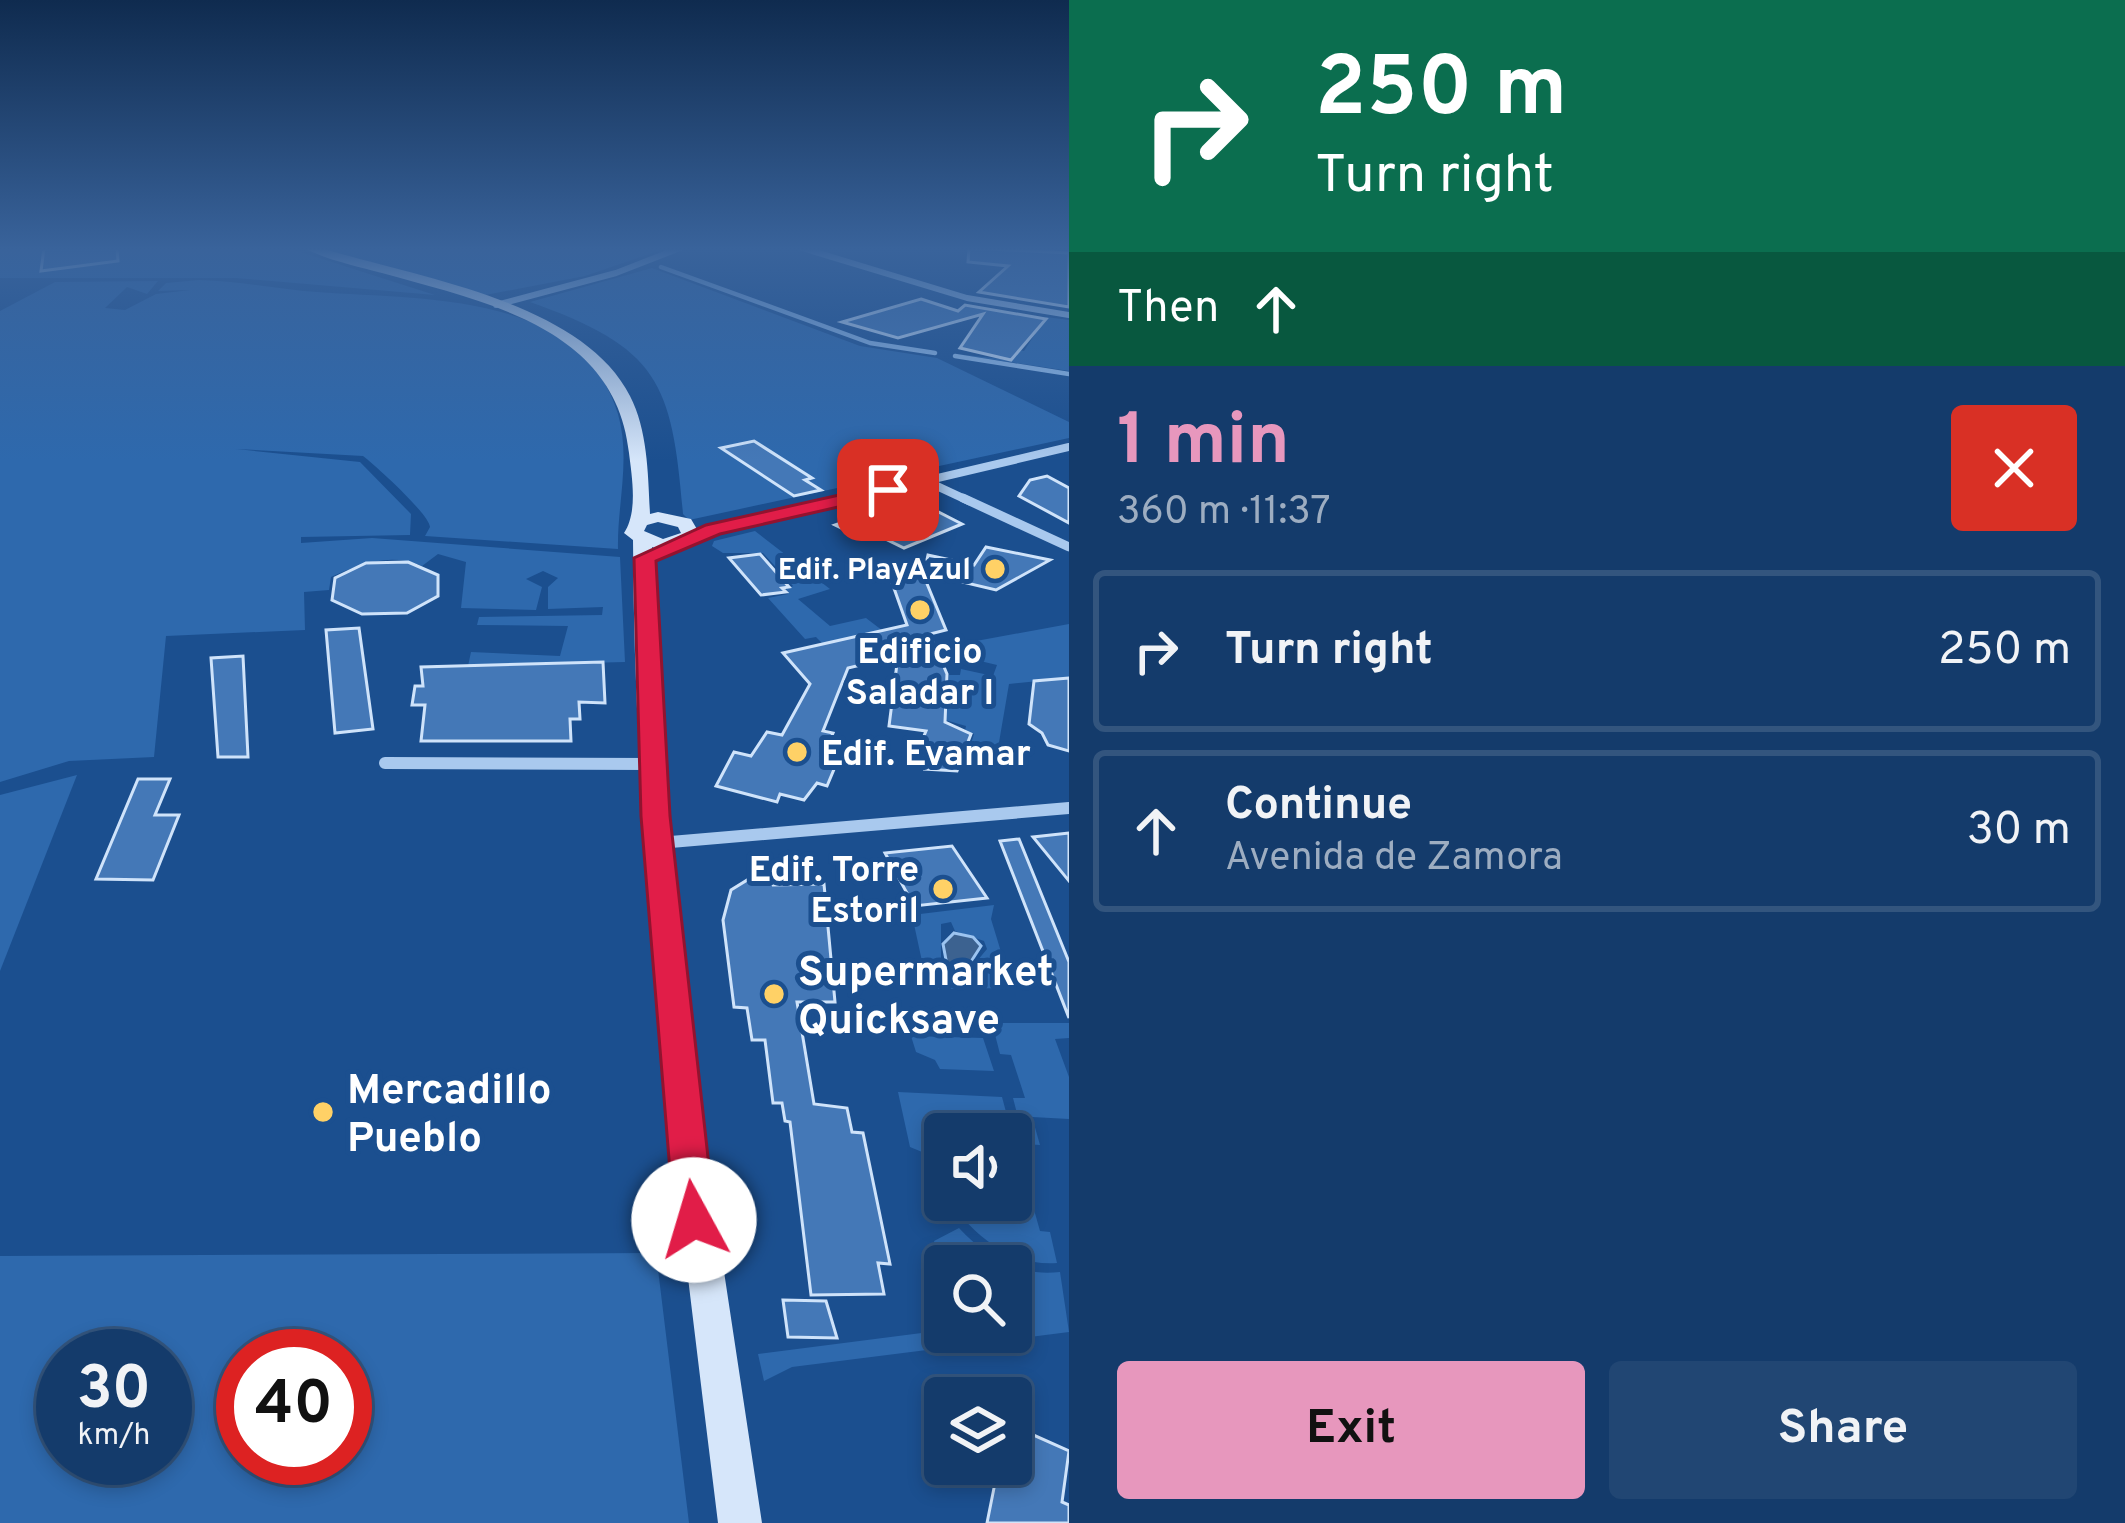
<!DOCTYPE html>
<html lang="en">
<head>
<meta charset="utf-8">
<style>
  :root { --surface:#143b6b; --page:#214673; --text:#f1f3f6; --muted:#9dadc1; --line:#33557e; --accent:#e797bd }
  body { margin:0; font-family:Overpass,sans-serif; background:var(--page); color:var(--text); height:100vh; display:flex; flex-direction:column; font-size:45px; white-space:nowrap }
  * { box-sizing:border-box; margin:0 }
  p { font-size:39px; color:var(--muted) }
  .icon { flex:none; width:66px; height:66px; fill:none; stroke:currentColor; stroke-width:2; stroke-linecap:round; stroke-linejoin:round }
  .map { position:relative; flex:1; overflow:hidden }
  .details { display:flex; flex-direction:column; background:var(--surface); width:1056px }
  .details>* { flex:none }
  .top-card { background:#0b6e4f; color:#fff; overflow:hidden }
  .tools { position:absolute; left:924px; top:1113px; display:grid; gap:24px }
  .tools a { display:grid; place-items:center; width:108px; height:108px; border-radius:12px; background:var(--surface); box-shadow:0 6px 18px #0003,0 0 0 3px var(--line); font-size:60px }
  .speed { position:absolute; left:36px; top:1329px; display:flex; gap:24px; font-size:60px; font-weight:700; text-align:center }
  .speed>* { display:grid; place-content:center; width:156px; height:156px; border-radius:50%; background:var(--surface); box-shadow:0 6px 18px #0003,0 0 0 3px var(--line); line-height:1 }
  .speed small { font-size:30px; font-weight:400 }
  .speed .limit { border:18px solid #d22; background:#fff; color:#111 }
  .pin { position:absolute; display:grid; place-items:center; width:102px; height:102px; color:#fff; margin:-51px; border-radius:24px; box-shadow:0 6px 18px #0006 }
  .me { position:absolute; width:132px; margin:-66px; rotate:354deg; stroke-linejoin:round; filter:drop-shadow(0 0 9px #0008) }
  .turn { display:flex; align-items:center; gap:42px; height:252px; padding:0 48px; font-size:54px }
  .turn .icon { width:156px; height:156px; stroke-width:2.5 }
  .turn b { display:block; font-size:84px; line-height:102px }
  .then { display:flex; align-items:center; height:114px; padding:0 48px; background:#0003; gap:24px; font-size:45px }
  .round { display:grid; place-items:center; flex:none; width:126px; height:126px; border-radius:12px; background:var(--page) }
  .overview { display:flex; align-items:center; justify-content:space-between; height:204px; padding:0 48px }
  h1 { font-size:72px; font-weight:700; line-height:90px; color:var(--accent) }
  .cta { display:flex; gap:24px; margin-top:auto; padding:24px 48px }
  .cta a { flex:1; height:138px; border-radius:12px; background:var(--accent); color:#111; font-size:48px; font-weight:700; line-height:138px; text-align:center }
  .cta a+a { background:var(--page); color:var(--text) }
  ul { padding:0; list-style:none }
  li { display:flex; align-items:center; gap:36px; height:162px; margin:0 24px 18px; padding:0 24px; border:6px solid var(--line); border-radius:12px }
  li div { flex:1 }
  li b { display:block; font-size:45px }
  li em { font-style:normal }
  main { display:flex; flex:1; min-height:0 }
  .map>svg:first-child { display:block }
  .green { fill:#2e69ad; fill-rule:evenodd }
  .water { fill:#3c6290; stroke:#9cc4f0; stroke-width:3 }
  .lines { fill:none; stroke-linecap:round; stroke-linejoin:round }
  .stream { stroke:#9cc4f0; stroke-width:4.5 }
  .building { fill:#4478b7; stroke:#cfe3fa; stroke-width:3 }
  .street-far3 { stroke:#a9c9ee; stroke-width:6 }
  .street-far2 { stroke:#a9c9ee; stroke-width:8 }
  .street-far1 { stroke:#a9c9ee; stroke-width:9 }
  .street { stroke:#a9c9ee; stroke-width:12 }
  .secondary { fill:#d6e6fa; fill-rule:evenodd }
  .route { fill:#e11d48; stroke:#92132f; stroke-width:3 }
  .poi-dot { fill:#ffd166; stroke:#1b4f8f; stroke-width:4.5 }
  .labels { text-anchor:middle; stroke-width:10; stroke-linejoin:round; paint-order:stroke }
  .far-poi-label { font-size:30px; font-weight:bold; fill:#fff; stroke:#1b4f8f; text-anchor:end }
  .poi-label { font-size:36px; font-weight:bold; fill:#fff; stroke:#1b4f8f }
  .near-poi-label { font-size:42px; font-weight:bold; fill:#fff; stroke:#1b4f8f; text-anchor:start }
</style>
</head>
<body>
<main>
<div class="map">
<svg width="1069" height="1523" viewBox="0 0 1069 1523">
  <rect width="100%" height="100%" fill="#1b4f8f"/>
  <g class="green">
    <polygon points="0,248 288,248 435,295 236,278 0,278"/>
    <polygon points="321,248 667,248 585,276 485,295"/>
    <path d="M652,268L860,346L937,358L1069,422V438L689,520L683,514C672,383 660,348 530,302Z"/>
    <path d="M199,280C240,281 278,289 317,292C418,300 581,290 618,414C631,460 617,504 618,549L425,536L430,527C429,514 376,466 363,456L236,449L360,462L411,514L410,535L301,537V543L372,538L620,557L625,662L468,666L471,652L560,656L568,626L477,625L479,617L602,615L603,607L548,609V587L558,578L543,571L526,579L542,587L536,610L461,608L466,562L438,554L422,566C390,552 360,564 331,577L329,590L304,592L305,630L166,636L154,757L69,761L0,782V311L55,282L158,281L147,294L127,287L105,308L125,310L156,294L190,290L158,291L166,283Z"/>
    <polygon points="1046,317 1069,320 1069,371 956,354 1011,360 1018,350 1024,351"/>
    <polygon points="755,531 830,589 798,599 830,626 866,618 883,631 823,644 816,637 805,639 768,598 788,594 786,589 793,586 763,553 723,553 712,546 714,541"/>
    <polygon points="1069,624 1069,678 1009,684 997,754 970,747 974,734 965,731 966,726 945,720 949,675 960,675 961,669 993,676 997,665 955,655 949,646"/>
    <polygon points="77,775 0,971 0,795"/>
    <path d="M994,905L991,919L1012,988L928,989L912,915ZM951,922L955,931L984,941L987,949L977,961L981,974L976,980L958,979L941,962V924Z"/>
    <polygon points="1069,1023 1069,1038 1055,1039 1069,1077 1069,1119 1032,1117 1040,1145 1025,1144 1013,1098 1025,1098 1011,1055 1000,1054 992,1023"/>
    <polygon points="911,1036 983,1038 994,1071 940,1069 935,1060 916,1052"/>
    <polygon points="898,1092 1002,1097 1009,1123 945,1134 944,1161 910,1147"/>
    <path d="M1011,1128L1040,1231L1050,1232L1057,1263C1021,1266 986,1245 963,1218L965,1200H1011V1134H983Z"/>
    <path d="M959,1228C986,1257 1019,1277 1060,1272L1069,1332L792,1367L764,1381L758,1354L945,1330L1011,1332V1266H945V1285L934,1241Z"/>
    <path d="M656,1253L689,1523H0V1256ZM165,1356V1458H63V1356ZM243,1356H345V1458H243Z"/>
  </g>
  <polygon class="water" points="954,933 973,937 981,946 972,960 977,969 973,977 961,977 947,965 943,944"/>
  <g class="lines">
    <g class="stream">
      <polyline points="661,267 870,343 935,353"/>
      <polyline points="955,356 1069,374"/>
    </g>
  </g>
  <g class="building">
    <polygon points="44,248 117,248 118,261 41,271"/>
    <polygon points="969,248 1069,253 1069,307 979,292 1008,266 968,262"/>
    <polygon points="921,299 958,311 965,305 1046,319 1011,360 960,348 983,314 898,338 842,322"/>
    <polygon points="754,441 812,478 805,480 821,490 794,496 721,448"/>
    <polygon points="1047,476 1069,488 1069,523 1019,496 1030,480"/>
    <polygon points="919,502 962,524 904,548 873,533 862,538 835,525 860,516 870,520"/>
    <polygon points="986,547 1050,560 996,590 924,573 928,555 974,565"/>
    <polygon points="760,554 789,587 782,588 786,592 761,595 729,558"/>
    <polygon points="408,562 438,575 438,596 407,613 362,614 332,600 335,578 366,563"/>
    <polygon points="902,563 923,574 946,630 930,634 947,674 945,722 971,734 957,771 925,769 927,763 914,760 926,731 889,726 898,656 848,668 823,731 833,733 825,751 840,755 827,786 817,783 804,800 780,794 777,802 716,786 734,752 751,756 767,732 782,735 810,684 783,653 907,625 890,577"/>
    <polygon points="359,628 373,729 335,733 326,630"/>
    <polygon points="243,656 248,757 218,757 211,658"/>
    <polygon points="603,662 605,703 579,702 580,719 570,719 571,741 421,741 425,705 412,705 415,686 423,686 421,667"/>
    <polygon points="1069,678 1069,751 1048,745 1042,733 1029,724 1034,681"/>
    <polygon points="138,779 170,779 155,815 179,815 153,880 96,879"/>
    <polygon points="1069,833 1069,881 1033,837"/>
    <polygon points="1019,839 1069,962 1069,1018 1000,841"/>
    <polygon points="952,846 987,898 914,906 885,853"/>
    <polygon points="765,869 773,885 824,884 835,1002 797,1002 814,1104 847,1108 852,1132 863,1133 890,1264 878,1263 884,1294 811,1295 790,1122 785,1121 782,1103 773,1103 765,1040 752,1040 747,1008 734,1007 723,920 731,890"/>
    <polygon points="783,1300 826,1301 837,1338 788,1337"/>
    <polygon points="1011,1425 1069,1451 1062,1502 1069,1505 1069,1523 987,1523 995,1483 953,1464 1011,1464"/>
  </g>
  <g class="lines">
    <g class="street-far3">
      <polyline points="802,248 967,298 1069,315"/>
      <polyline points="496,305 616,273 680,248"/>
    </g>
    <g class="street-far2">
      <polyline points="926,481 969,501"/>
      <polyline points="840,501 1069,447"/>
    </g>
    <g class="street-far1">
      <polyline points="963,498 1069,547"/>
      <polyline points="692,536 853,498"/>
    </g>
    <g class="street">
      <polyline points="385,763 652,764"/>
      <polyline points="659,843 1069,808"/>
    </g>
    <path class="secondary" d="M304,248H321C415,277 582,301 630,396C648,431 648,475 650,514L658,512L691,519L701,536L662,551L652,547L668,816L697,1093L762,1523H718C678,1196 634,869 633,540L624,533C638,512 632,478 629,453C616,327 485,302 382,273C356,266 327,260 304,248ZM658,522L678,527L681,533L663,539L644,531L647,525Z"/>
  </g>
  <linearGradient id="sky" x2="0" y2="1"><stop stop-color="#0f2b4f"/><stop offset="0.54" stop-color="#39639b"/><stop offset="1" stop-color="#39639b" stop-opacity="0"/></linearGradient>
  <rect width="1069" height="461" fill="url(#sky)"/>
  <polygon class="route" points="888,484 895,485 895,494 720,534 656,561 670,816 715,1220 709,1233 694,1238 680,1233 674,1220 641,816 634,558 706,525"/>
  <g class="poi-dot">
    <circle cx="995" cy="569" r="12"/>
    <circle cx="920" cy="610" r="12"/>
    <circle cx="797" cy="752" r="12"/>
    <circle cx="943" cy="889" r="12"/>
    <circle cx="774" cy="994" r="12"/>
    <circle cx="323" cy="1112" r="12"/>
  </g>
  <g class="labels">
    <g class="far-poi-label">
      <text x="971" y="579">Edif. PlayAzul</text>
    </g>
    <g class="poi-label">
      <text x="920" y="663">Edificio<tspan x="920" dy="41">Saladar I</tspan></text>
      <text x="821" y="765" text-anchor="start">Edif. Evamar</text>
      <text x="919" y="881" text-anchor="end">Edif. Torre<tspan x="919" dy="41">Estoril</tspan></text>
    </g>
    <g class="near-poi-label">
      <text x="798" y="985">Supermarket<tspan x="798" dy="48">Quicksave</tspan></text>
      <text x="347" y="1103">Mercadillo<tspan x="347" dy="48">Pueblo</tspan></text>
    </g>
  </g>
</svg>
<div class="tools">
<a><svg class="icon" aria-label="sound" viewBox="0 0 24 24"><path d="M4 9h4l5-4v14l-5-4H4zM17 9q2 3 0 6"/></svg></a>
<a><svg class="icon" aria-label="search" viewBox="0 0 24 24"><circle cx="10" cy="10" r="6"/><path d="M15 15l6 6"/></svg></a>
<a><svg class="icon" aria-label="layers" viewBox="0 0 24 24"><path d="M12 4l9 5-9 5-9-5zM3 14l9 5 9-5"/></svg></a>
</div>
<div class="speed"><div>30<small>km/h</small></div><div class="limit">40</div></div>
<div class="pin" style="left:888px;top:490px;background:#d93025"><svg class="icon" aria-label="arrive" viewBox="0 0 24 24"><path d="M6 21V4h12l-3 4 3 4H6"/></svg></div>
<svg class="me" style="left:694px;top:1220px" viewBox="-20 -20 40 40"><circle r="19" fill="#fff"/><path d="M0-13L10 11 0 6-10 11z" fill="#e11d48"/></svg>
</div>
<section class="details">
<div class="top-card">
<div class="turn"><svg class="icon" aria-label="right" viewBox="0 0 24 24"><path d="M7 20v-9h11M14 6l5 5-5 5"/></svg><div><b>250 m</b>Turn right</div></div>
<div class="then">Then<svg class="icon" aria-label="ahead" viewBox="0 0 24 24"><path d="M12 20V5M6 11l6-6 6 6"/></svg></div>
</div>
<div class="overview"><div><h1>1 min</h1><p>360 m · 11:37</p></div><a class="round" style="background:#d93025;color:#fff"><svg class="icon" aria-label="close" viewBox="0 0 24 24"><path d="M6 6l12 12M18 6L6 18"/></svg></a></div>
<ul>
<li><svg class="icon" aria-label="right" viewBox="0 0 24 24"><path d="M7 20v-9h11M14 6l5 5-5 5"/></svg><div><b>Turn right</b></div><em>250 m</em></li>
<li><svg class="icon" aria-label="ahead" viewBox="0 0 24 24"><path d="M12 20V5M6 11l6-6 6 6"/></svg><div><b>Continue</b><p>Avenida de Zamora</p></div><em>30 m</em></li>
</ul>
<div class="cta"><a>Exit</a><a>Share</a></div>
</section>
</main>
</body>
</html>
